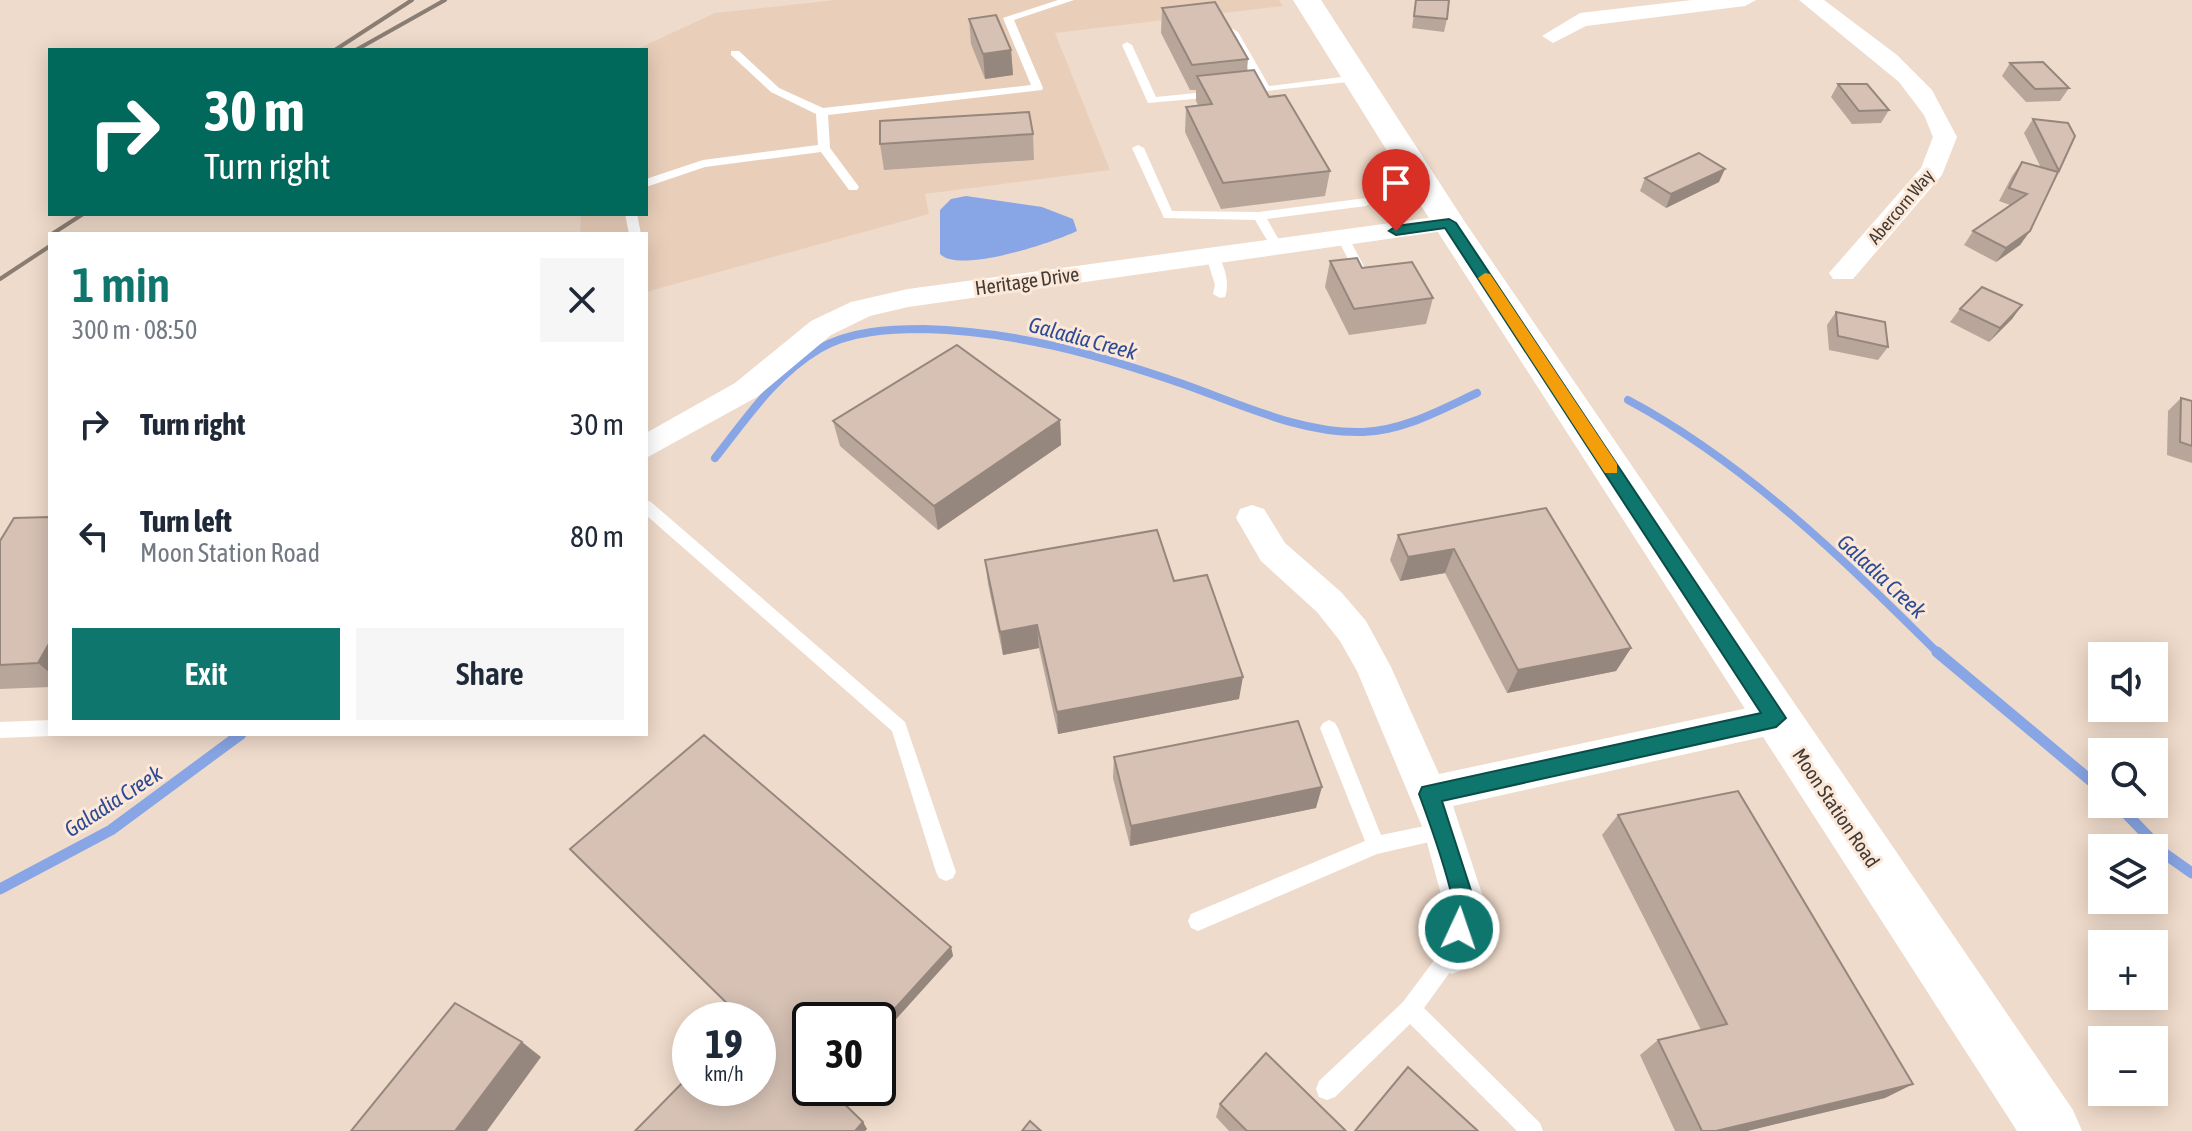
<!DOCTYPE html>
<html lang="en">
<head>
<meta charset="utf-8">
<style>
  :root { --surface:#fff; --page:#f6f6f7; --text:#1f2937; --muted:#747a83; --accent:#0f766e }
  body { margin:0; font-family:"Asap Condensed",sans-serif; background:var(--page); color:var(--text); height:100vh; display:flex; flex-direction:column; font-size:30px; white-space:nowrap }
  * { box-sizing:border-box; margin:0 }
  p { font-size:26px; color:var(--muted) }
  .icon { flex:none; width:44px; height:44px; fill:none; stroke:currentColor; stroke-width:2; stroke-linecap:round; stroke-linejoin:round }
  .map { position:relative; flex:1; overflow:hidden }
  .side { position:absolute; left:48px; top:232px; width:600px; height:504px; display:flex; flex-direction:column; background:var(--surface); border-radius:0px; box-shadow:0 4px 20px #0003 }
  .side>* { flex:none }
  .banner { position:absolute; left:48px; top:48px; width:600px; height:168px; border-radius:0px; box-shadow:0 4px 20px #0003; background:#00695c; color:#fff; overflow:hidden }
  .fabs { position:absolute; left:2088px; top:642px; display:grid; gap:16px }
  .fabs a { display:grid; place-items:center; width:80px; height:80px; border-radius:0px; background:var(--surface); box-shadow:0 4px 20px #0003; font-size:40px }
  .speed { position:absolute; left:672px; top:1002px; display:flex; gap:16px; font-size:40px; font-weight:700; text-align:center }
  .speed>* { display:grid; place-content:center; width:104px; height:104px; border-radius:50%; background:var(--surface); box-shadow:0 4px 20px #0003; line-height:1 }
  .speed small { font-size:20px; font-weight:400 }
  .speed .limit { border:4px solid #111; border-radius:12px; background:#fff; color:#111 }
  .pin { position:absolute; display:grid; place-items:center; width:68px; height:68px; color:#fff; margin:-82px -34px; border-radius:50% 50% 50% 0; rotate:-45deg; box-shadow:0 0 8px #0007 }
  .pin .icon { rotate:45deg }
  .me { position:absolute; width:88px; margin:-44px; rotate:3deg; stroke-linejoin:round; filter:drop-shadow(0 0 6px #0008) }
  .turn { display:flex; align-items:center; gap:28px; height:168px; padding:0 24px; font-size:36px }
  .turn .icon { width:104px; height:104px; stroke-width:2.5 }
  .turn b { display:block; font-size:56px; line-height:68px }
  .round { display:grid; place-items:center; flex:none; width:84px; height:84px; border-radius:0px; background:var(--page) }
  .summary { display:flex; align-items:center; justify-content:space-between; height:136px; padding:0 24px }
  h1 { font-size:48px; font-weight:600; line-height:60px; color:var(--accent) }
  .primary-button { display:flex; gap:16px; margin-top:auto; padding:16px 24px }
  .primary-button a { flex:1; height:92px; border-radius:0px; background:var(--accent); color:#fff; font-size:32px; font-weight:600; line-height:92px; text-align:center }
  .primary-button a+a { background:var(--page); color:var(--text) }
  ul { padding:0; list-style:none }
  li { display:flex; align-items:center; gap:24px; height:112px; padding:0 24px }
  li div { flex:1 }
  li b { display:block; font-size:30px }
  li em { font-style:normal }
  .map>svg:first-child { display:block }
  .built { fill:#e9cfba }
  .water { fill:#88a6e5 }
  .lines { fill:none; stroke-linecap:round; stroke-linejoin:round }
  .stream-far1 { stroke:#88a6e5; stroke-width:8 }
  .stream { stroke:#88a6e5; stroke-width:11 }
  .lane { fill:#fff; fill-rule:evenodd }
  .street { fill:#fff; fill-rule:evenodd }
  .secondary { fill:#fff; fill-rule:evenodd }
  .rail { stroke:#8a7d73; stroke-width:4 }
  .wall { fill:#b8a69b }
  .shaded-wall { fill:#96877e }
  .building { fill:#d6c1b4; stroke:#96877e; stroke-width:2 }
  .route { fill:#0f766e; stroke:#0a4d48; stroke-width:2 }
  .slow { fill:#f59e0b }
  .labels { text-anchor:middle; stroke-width:6; stroke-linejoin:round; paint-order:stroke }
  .far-street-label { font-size:18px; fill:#433b35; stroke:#fce8d8 }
  .street-label { font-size:20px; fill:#433b35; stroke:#fce8d8 }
  .water-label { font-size:22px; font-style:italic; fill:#2c4b95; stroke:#fce8d8 }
</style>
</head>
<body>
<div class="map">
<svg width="2192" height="1131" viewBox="0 0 2192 1131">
  <rect width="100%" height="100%" fill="#efdbcb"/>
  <polygon class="built" points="835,0 1279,0 1283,6 1055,33 1110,170 925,194 929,214 646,292 646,234 580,234 581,214 646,214 646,50 635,50 715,13"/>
  <path class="water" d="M966,196L1042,207L1073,219L1077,231C1052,243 959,274 940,254V210L951,199Z"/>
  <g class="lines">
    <g class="stream-far1">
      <path d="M1628,400C1746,463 1844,560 1939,654"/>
      <path d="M715,458C746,419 775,375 819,349C849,331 890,329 924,329C1014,331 1099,355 1183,384C1240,404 1302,434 1363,432C1403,431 1442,409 1477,393"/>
    </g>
    <g class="stream">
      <polyline points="1937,652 2102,790"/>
      <polyline points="2117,804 2165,854 2192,873"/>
      <polyline points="0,889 111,830 241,734"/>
    </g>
    <g class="lane">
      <polygon points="1058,0 1074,0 1014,20 1043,88 1042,90 828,115 830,148 859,187 857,190 849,190 821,152 705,167 646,187 646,179 703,160 818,145 816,114 771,92 731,55 731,51 739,51 779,88 823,108 1031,85 1003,18"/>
      <polygon points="1233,29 1238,32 1269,86 1357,75 1362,78 1357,81 1239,94 1239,90 1258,87 1228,32"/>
      <polygon points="1127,42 1132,45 1156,97 1216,91 1222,94 1216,97 1148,103 1122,45"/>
      <polygon points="1138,145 1144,148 1172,211 1259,212 1366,198 1372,202 1366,206 1267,219 1283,247 1277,251 1273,250 1255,220 1164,218 1132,148"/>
      <polygon points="625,214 637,214 641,234 629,234"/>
      <polygon points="1343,234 1349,238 1369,276 1368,279 1363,280 1357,276 1337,238"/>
      <path d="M1212,252C1225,259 1230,284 1225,297L1220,298L1213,294L1215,285L1206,256Z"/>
      <polygon points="646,500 651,502 905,722 956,872 953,878 946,881 939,878 936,872 892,731 646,515"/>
      <polygon points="50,720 50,734 55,734 50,736 0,738 0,722"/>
      <polygon points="1329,720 1335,723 1338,728 1381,835 1444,822 1451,825 1453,831 1451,837 1377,854 1198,931 1191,928 1188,921 1191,914 1365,841 1320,728 1323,723"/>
      <polygon points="1451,944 1458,947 1461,954 1458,961 1424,1008 1540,1123 1543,1131 1517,1131 1410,1024 1335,1097 1327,1100 1319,1097 1316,1089 1319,1081 1403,1002 1444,947"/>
    </g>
    <g class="street">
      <polygon points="1692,0 1756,0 1745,6 1586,26 1553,43 1542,36 1580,13"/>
      <polygon points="1799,0 1824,0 1897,55 1932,90 1957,137 1942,175 1853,279 1833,279 1829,273 1921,168 1933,137 1924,115 1899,82"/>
      <polygon points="1449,215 1458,217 1462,223 1458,229 908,307 870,316 831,335 757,397 646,458 646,433 735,383 811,321 851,302 908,289"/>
      <polygon points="1252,505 1264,509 1285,543 1341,592 1366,621 1391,667 1439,774 1776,702 1789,707 1795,718 1789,729 1776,734 1453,806 1486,906 1467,968 1452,974 1437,968 1431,953 1444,906 1424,831 1357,671 1340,641 1317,612 1261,561 1236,518 1240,509"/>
    </g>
    <polygon class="secondary" points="1293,0 1321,0 1465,222 2073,1110 2082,1131 2017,1131 1432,223"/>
    <g class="rail">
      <polyline points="335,50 412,0"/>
      <polyline points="356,50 445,0"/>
      <polyline points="52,234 83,214"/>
      <polyline points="0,279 50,246"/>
    </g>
  </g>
  <g class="wall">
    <polygon points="1416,0 1449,0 1447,19 1444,32 1412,28"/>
    <polygon points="1162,8 1248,59 1247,71 1269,97 1330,171 1325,196 1221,209 1185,132 1186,107 1198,105 1196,101 1196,90 1190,90 1161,33"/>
    <polygon points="969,19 1011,50 1013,75 985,79 971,44"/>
    <polygon points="2010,63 2069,88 2060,101 2026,102 2002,76"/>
    <polygon points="1838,84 1889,110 1881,123 1852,124 1831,97"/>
    <polygon points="2033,119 2075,136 2030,231 2020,245 1996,262 1964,245 1973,231 2010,205 1999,201 2012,176 2022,162 2041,168 2024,133"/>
    <polygon points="1033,134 1034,160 884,170 880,144"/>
    <polygon points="1645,178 1719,182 1666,208 1640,191"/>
    <polygon points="1330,261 1362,268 1433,298 1426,324 1349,335 1325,287"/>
    <polygon points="2022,305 2012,319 1989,342 1950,322 1960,309"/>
    <polygon points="1836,312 1888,347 1878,360 1829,350 1827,325"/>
    <polygon points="2181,398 2192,401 2192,463 2167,455 2168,411"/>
    <polygon points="1060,420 1061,445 938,530 840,446 833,421"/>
    <polygon points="1546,508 1631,648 1616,671 1507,693 1445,573 1400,581 1390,560 1398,535"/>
    <polygon points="50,517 50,687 0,689 0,541"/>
    <polygon points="985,560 1174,581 1239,699 1058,734 1039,648 1003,655 988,584"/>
    <polygon points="1114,757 1316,808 1130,846 1113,778"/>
    <polygon points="1618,815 1913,1084 1885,1098 1747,1131 1675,1131 1640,1055 1658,1040 1701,1030 1602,835"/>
    <polygon points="570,849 951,947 953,956 831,1091 863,1122 867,1129 865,1131 635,1131 758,1020 743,1020 579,859"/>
    <polygon points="1220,1104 1346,1131 1229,1131 1216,1117"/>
  </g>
  <g class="shaded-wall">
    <polygon points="1011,50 1013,75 985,79 983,54"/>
    <polygon points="1725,169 1719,182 1666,208 1671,194"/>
    <polygon points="2030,231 2020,245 1996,262 2006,248"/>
    <polygon points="2022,305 2012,319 1989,342 2000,328"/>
    <polygon points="1060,420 1061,445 938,530 934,506"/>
    <polygon points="1454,549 1445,573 1400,581 1408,557"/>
    <polygon points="1037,625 1039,648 1003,655 1000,632"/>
    <polygon points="50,642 50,673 38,663"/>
    <polygon points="1631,648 1616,671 1507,693 1518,670"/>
    <polygon points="1243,677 1239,699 1058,734 1057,712"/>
    <polygon points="1322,787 1316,808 1130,846 1131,826"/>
    <polygon points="951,947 953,956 878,1039 878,1027"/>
    <polygon points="522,1042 541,1057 487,1131 455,1131"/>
    <polygon points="1913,1084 1885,1098 1747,1131 1716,1131"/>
    <polygon points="863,1122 867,1129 865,1131 855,1131"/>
  </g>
  <g class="building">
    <polygon points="1416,0 1449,0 1447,19 1414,16"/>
    <polygon points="1215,2 1248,59 1192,65 1162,8"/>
    <polygon points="996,15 1011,50 983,54 969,19"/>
    <polygon points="2043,62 2069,88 2035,89 2010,63"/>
    <polygon points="1254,70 1269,97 1285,95 1330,171 1223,183 1186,107 1212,104 1197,76"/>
    <polygon points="1838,84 1867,84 1889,110 1859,111"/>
    <polygon points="1029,112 1033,134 880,144 880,121"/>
    <polygon points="2033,119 2068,123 2075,136 2059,171"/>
    <polygon points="1699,153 1725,169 1671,194 1645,178"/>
    <polygon points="2022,162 2058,172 2030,231 2006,248 1973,231 2027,194 2009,188"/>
    <polygon points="1357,258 1362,268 1412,262 1433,298 1354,309 1330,261"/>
    <polygon points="1982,287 2022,305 2000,328 1960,309"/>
    <polygon points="1836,312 1885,322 1888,347 1838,336"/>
    <polygon points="957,345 1060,420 934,506 833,421"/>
    <polygon points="2181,398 2192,401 2192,446 2180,442"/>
    <polygon points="1546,508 1631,648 1518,670 1454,549 1408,557 1398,535"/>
    <polygon points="50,517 50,642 38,663 0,665 0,541 14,518"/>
    <polygon points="1157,530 1174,581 1207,575 1243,677 1057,712 1037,625 1000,632 985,560"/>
    <polygon points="1298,721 1322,787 1131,826 1114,757"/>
    <polygon points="704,735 951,947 878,1027 878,1020 810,1020 810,1088 828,1088 863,1122 855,1131 635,1131 690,1075 690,1088 758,1088 758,1020 744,1020 570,849"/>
    <polygon points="1738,791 1913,1084 1716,1131 1702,1131 1658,1040 1727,1024 1618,815"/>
    <polygon points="455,1003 522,1042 455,1131 351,1131"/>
    <polygon points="1266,1053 1346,1131 1247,1131 1220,1104"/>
    <polygon points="1408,1067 1478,1131 1355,1131"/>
    <polygon points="1030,1121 1041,1131 1022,1131"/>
  </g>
  <path class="route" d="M1449,219L1456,223L1786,718L1776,727L1442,801L1476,906L1467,937L1459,940L1451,937C1445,924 1455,914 1453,901C1445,865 1432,829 1419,794L1422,787L1761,713L1445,228L1396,235L1389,231L1396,226Z"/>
  <polygon class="slow" points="1485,273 1490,274 1617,464 1617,473 1605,473 1478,278"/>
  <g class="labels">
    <g class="far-street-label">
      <text transform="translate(1901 207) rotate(-50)" y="6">Abercorn Way</text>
    </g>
    <g class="street-label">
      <text transform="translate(1027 281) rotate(-8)" y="7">Heritage Drive</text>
      <text transform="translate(1836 808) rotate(56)" y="7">Moon Station Road</text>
    </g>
    <g class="water-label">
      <text transform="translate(1083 338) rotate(15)" y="8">Galadia Creek</text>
      <text transform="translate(1882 576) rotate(43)" y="8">Galadia Creek</text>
      <text transform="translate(113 801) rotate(-33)" y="8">Galadia Creek</text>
    </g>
  </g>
</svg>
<div class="fabs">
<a><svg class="icon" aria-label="sound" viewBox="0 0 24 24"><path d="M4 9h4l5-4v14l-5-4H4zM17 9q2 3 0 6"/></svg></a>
<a><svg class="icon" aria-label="search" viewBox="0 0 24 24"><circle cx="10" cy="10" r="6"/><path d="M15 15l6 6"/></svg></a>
<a><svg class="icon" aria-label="layers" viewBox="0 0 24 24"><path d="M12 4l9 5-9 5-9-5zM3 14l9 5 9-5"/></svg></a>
<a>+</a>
<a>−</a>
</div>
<div class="speed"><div>19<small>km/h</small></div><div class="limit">30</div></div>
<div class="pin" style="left:1396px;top:231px;background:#d93025"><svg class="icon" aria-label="arrive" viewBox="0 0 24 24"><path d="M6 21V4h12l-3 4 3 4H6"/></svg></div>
<svg class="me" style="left:1459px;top:929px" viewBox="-20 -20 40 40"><circle r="17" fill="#0f766e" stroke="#fff" stroke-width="3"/><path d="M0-11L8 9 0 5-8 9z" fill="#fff"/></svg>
<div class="banner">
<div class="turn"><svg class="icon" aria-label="right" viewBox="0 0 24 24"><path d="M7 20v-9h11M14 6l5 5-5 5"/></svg><div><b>30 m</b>Turn right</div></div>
</div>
<section class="side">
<div class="summary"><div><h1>1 min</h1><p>300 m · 08:50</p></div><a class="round"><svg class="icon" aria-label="close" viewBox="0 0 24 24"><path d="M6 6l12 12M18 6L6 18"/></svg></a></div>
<ul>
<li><svg class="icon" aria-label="right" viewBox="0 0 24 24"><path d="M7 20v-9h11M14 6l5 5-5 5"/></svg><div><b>Turn right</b></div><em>30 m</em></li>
<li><svg class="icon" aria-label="left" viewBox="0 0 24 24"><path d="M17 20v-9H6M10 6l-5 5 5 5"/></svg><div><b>Turn left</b><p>Moon Station Road</p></div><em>80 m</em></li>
</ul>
<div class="primary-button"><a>Exit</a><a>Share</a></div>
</section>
</div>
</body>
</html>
